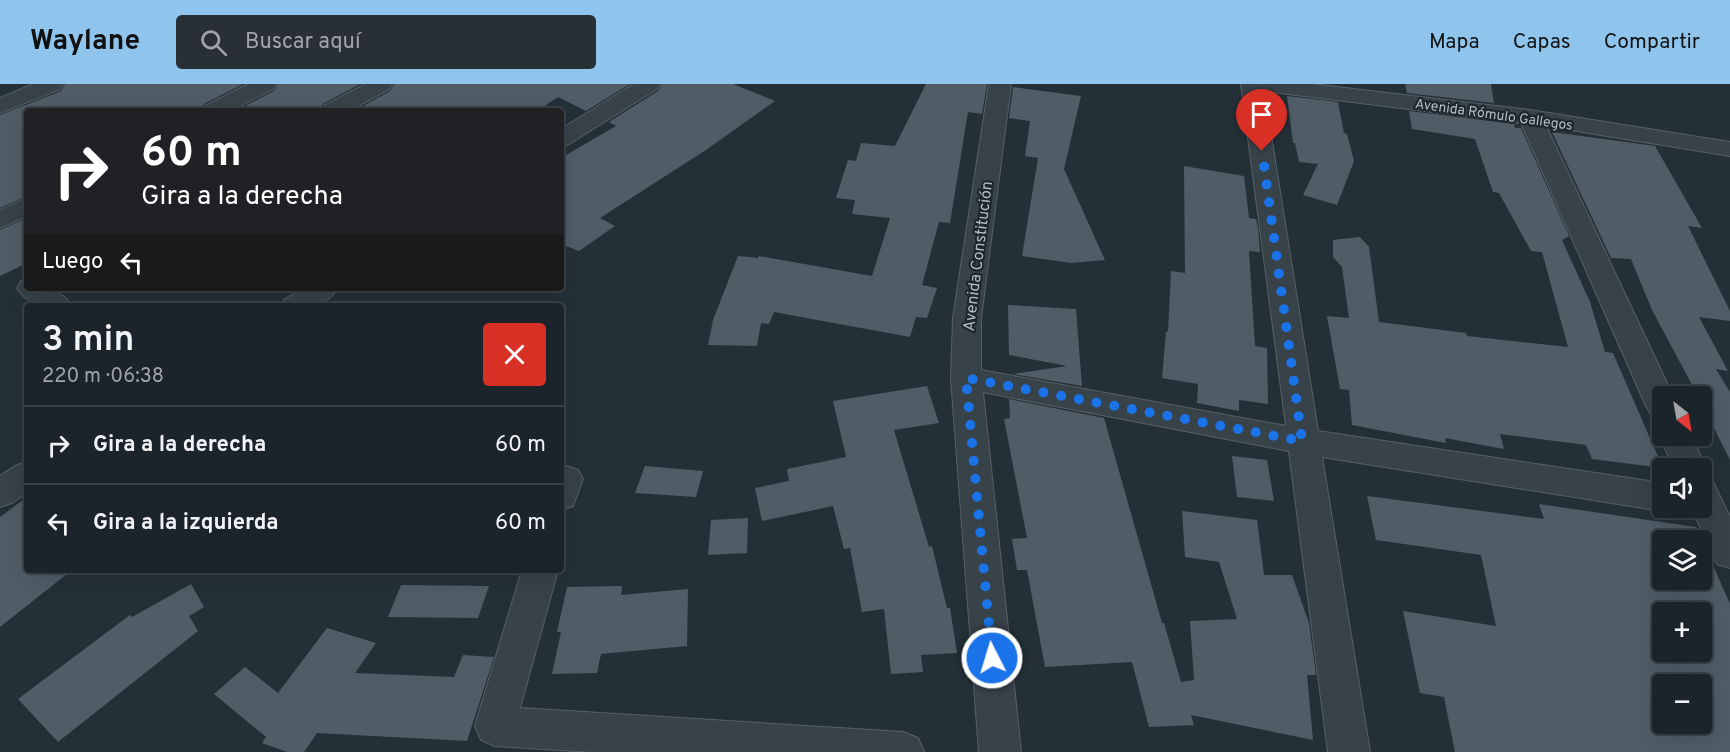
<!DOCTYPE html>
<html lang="es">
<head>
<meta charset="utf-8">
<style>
  :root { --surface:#1b242a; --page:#283036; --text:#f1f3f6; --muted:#a0a4a8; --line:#394147; --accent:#8fc5ed }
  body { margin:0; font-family:Overpass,sans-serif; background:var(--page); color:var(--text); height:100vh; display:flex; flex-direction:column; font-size:22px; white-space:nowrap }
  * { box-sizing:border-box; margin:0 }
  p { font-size:20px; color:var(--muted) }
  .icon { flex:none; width:33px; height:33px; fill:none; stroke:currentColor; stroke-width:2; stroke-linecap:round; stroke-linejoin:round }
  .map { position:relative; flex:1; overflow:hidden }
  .drawer { position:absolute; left:24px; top:219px; width:540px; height:270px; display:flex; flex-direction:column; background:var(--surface); border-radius:6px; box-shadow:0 6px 24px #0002,0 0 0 2px var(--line) }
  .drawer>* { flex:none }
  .hud { position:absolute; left:24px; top:24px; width:540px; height:183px; border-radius:6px; box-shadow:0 6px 24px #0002,0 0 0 2px var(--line); background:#202124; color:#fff; overflow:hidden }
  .needle { width:39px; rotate:149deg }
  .fabs { position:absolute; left:1652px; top:302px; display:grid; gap:12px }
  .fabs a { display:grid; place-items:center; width:60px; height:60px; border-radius:6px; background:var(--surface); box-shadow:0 6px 24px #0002,0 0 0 2px var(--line); font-size:30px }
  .pin { position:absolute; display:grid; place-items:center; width:51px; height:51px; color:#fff; margin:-62px -26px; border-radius:50% 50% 50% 0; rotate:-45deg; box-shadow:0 0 6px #0007 }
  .pin .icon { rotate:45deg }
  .me { position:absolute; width:66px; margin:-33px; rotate:355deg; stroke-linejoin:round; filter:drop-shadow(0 0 4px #0008) }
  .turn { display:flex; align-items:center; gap:21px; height:126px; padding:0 18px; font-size:27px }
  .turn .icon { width:78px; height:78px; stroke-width:2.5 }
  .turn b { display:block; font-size:42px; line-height:51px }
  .then { display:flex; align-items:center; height:57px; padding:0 18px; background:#0003; gap:12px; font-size:22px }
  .round { display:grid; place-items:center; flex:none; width:63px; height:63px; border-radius:6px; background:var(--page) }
  .head { display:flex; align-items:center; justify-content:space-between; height:102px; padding:0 18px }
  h1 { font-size:36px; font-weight:600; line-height:45px }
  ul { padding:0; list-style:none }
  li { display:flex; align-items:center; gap:18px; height:78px; padding:0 18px; border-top:2px solid var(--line) }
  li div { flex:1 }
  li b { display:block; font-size:22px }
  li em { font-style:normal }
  header { display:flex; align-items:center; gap:36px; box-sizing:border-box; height:84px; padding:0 30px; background:var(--accent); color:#111 }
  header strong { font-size:28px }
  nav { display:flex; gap:33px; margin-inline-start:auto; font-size:21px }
  .search { width:420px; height:54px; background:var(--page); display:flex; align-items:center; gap:15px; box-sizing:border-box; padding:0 21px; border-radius:6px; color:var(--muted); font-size:22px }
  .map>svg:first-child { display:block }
  .building { fill:#505d67; fill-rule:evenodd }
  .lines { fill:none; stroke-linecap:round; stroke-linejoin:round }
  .street-casing { stroke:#566067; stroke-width:2 }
  .street { fill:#384249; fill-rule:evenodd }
  .route { stroke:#1a73e8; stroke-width:10; stroke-dasharray:0 18 }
  .labels { text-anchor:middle; stroke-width:4.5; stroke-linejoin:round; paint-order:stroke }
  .far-street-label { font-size:14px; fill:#b3bdc5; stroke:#1d272e }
  .street-label { font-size:16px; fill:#b3bdc5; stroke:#1d272e }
</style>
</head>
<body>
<header>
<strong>Waylane</strong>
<div class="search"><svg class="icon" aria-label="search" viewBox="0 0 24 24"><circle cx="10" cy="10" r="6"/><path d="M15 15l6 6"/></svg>Buscar aquí</div>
<nav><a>Mapa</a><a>Capas</a><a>Compartir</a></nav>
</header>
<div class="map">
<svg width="1730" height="668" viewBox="0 0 1730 668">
  <rect width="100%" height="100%" fill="#243038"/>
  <g class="building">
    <polygon points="65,0 243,0 204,20 200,27 27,27 27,112 0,124 0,31 61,7"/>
    <polygon points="278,0 360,0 323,20 319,27 235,27 274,7"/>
    <polygon points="394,0 630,0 586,27 558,13 537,27 354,27 390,7"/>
    <polygon points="662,0 733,0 775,17 706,66 600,134 615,142 579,167 561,160 561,74 616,42 609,38 658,7"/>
    <polygon points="926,0 987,0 982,30 968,28 950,139 939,138 922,201 937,204 927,234 916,233 910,253 774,228 769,240 761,239 757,262 708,261 713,236 738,172 758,174 759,172 872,192 890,134 852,130 855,116 836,114 848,76 856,77 861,59 895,62"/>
    <polygon points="1405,0 1491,0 1494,19 1407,9"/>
    <polygon points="1013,3 1081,12 1064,85 1105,176 1071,179 1022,172 1038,74 1025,72 1030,37 1009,34"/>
    <polygon points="1287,12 1338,18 1344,49 1347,50 1354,77 1337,121 1303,111 1318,80 1299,78 1295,59 1293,59"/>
    <polygon points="1409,27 1514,40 1515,44 1521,44 1569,152 1562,156 1590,218 1605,268 1613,269 1663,384 1592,375 1586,361 1500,350 1504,365 1445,354 1446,359 1352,341 1349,306 1340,305 1327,232 1349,234 1342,183 1333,173 1333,156 1360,153 1369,163 1379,238 1466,249 1467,252 1568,263 1542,168 1531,167 1499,109 1493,108 1475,55 1412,45"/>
    <polygon points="1552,48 1655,62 1702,144 1688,142 1730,227 1730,237 1699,233 1728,287 1716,285 1730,308 1730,376 1701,318 1701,312 1698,312 1652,226 1631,175 1611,174"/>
    <polygon points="1184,82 1244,92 1249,134 1256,135 1258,144 1260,168 1249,167 1255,262 1267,264 1268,320 1239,316 1239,327 1197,319 1198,300 1162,294 1166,247 1168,248 1171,187 1185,189"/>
    <polygon points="27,134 27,179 0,192 0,146"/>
    <polygon points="1008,221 1076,225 1082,302 1013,290 1067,282 1009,271"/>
    <polygon points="927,302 939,339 894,346 929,463 932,462 947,524 950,524 957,569 921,571 923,588 891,590 884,525 862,528 850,464 844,465 833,422 762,437 755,404 789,397 787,385 846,373 833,317"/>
    <polygon points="1009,315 1104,334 1162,539 1164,539 1181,598 1194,596 1190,537 1237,535 1219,478 1185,473 1182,427 1257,436 1264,491 1292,491 1309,539 1316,591 1307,591 1313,656 1191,631 1194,641 1149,643 1132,578 1045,583 1027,486 1017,486 1012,455 1027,454 1004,335 1010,334"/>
    <polygon points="1232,372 1267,376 1274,417 1237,413"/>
    <polygon points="645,382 703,387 696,413 635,409"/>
    <path d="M1367,412L1544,435L1539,420L1696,443L1730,520V668H1455L1444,613L1420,609L1403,527L1496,542L1481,471L1376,456ZM1662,456H1701V495H1662ZM1662,528H1701V567H1662ZM1662,600H1701V639H1662Z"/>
    <polygon points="27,413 27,486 72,486 0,543 0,433"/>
    <polygon points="748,434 747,469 708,471 711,436"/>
    <polygon points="191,500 204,523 189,532 198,547 58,658 18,615 130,531 132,533"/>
    <polygon points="401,501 489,502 478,534 388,533"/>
    <polygon points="622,502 621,511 688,505 687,562 601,570 597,589 552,590 561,548 557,548 567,503"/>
    <polygon points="327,544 376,559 355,589 454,593 463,571 494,573 467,657 317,649 304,668 287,668 262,659 266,653 214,610 245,583 278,609"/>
  </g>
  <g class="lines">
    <defs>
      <g id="street">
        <polygon points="33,0 63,0 60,5 0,29 0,14"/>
        <polygon points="248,0 276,0 273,5 230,27 202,27 205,22"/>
        <polygon points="365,0 392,0 389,5 349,27 321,27 324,22"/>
        <polygon points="634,0 660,0 657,5 569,60 561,62 561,45"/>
        <polygon points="989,0 1011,0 981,234 981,286 1286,342 1241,0 1312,0 1530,26 1730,58 1730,72 1546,42 1673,312 1662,312 1662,334 1651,330 1646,322 1521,39 1264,7 1318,347 1662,399 1662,423 1673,423 1662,427 1322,373 1370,668 1328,668 1289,367 983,308 1021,668 979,668 951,294 953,234"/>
        <polygon points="27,114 27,132 0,144 0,126"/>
        <path d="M27,196V204C46,204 61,205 72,222C50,222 30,225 17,204L21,197Z"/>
        <path d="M304,204H338C325,225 303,222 281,222L285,215Z"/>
        <polygon points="1662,345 1662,351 1691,351 1706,384 1702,393 1701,384 1674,384 1659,351"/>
        <polygon points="27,378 27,408 12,419 0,423 0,392 15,382"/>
        <polygon points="566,382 578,386 583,395 573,422 561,426 561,383"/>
        <polygon points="1701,394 1713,398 1730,433 1730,484 1717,480 1691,423 1701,423"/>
        <polygon points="522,486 558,486 520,624 903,648 918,654 924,668 592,668 495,662 481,656 475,642"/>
      </g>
    </defs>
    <use href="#street" class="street-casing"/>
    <use href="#street" class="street"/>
  </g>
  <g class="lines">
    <polyline class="route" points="992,574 966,294 1302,357 1262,67"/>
  </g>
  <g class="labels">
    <g class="far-street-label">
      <text transform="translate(1494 30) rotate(8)" y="5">Avenida Rómulo Gallegos</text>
    </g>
    <g class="street-label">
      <text transform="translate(977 172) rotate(-83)" y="6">Avenida Constitución</text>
    </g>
  </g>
</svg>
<div class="fabs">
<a><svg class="needle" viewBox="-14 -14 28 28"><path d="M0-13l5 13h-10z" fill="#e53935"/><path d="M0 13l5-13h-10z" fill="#a0a4a8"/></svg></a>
<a><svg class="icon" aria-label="sound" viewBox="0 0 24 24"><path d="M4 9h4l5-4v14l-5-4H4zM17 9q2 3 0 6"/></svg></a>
<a><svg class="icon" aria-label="layers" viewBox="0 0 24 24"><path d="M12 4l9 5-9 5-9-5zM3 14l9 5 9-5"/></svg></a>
<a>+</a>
<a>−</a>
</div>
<div class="pin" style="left:1262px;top:67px;background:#d93025"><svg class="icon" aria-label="arrive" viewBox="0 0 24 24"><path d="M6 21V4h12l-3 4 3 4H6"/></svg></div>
<svg class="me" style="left:992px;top:574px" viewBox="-20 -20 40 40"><circle r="17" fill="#1a73e8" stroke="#fff" stroke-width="3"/><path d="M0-11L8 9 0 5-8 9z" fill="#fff"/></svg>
<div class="hud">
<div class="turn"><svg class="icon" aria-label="right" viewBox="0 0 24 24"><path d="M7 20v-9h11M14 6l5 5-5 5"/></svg><div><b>60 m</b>Gira a la derecha</div></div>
<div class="then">Luego<svg class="icon" aria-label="left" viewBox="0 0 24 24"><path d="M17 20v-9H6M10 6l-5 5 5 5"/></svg></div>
</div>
<section class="drawer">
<div class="head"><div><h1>3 min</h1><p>220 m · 06:38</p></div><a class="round" style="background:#d93025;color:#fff"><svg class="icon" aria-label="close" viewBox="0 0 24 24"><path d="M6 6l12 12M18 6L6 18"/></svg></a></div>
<ul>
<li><svg class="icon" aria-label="right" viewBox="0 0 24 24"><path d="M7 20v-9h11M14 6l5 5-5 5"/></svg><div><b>Gira a la derecha</b></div><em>60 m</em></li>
<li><svg class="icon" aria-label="left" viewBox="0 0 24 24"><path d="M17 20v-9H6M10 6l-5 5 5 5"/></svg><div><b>Gira a la izquierda</b></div><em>60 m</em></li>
</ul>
</section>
</div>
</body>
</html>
